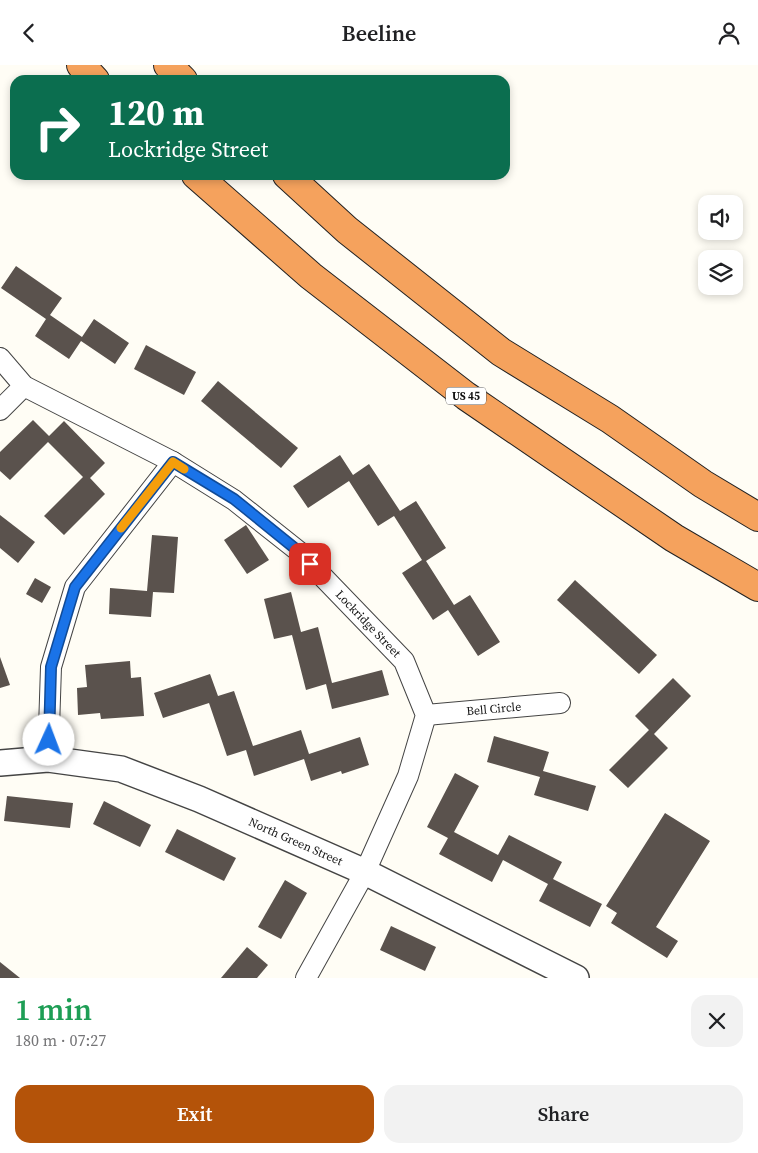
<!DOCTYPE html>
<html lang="en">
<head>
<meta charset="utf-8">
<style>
  :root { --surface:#fff; --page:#f2f2f2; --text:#202124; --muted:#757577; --accent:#b45309 }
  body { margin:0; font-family:"Source Serif 4",serif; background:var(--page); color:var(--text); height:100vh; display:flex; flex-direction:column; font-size:19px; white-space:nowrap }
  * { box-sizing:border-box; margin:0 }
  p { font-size:16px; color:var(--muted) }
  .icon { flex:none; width:28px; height:28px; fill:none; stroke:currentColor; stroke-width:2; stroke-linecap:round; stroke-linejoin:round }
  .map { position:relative; height:913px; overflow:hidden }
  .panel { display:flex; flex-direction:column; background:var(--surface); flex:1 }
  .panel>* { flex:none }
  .banner { position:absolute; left:10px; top:10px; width:500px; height:105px; border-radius:15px; box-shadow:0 2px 8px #0003; background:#0b6e4f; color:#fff; overflow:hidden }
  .fabs { position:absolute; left:698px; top:130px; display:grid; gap:10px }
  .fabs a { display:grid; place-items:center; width:45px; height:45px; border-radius:10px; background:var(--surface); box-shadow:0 2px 8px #0003; font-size:25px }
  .pin { position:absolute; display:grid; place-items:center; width:42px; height:42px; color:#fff; margin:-21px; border-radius:10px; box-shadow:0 2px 8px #0006 }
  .me { position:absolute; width:55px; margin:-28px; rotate:2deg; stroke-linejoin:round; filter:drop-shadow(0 0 4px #0008) }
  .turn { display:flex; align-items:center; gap:18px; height:105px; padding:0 15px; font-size:22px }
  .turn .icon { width:65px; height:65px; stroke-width:2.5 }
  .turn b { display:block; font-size:35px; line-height:42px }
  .round { display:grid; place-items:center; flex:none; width:52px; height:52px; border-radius:15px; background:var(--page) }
  .summary { display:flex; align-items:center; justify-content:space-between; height:85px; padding:0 15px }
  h1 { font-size:30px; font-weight:600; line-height:38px; color:#1e9e55 }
  .primary-button { display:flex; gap:10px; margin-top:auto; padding:10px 15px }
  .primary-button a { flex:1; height:58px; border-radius:15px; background:var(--accent); color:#fff; font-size:20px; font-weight:600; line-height:58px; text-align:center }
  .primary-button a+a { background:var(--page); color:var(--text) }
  header { display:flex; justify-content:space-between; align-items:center; height:65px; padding:0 15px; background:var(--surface); font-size:22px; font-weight:600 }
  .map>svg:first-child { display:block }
  .building { fill:#5a524d }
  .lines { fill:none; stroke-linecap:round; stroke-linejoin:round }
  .minor-casing { stroke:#444; stroke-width:22 }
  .tertiary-casing { stroke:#444; stroke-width:28 }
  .motorway-casing { stroke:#222; stroke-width:30 }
  .minor { stroke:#fff; stroke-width:20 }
  .tertiary { stroke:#fff; stroke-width:25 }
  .motorway { stroke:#f5a25d; stroke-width:28 }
  .route-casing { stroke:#114b97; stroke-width:12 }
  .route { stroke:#1a73e8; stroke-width:9 }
  .slow { stroke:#f59e0b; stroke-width:9 }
  .labels { text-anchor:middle; stroke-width:5; stroke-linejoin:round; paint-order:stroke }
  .shield { fill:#fff; stroke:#585858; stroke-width:1 }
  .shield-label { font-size:11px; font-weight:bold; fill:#111 }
  .street-label { font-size:12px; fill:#111; stroke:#fff }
</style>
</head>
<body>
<header><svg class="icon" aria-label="back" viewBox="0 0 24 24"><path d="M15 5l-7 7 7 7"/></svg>Beeline<svg class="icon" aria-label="person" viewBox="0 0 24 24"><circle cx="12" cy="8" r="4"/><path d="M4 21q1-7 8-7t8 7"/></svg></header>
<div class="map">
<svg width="758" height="913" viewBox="0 0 758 913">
  <rect width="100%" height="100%" fill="#fffdf5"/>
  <g class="building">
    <polygon points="16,201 62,233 50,250 82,272 94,254 129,278 115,299 81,276 69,294 35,271 46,254 1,223"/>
    <polygon points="146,280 196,307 184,330 134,304"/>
    <polygon points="218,316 298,383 281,403 201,336"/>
    <polygon points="33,355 49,371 64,356 105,398 90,413 105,429 64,470 44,451 83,412 48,377 10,415 0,406 0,387"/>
    <polygon points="340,390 353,410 369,399 400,446 416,436 446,483 426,496 454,540 470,530 500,577 478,591 448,545 433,555 402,508 422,495 394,451 378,461 349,416 308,443 293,421"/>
    <polygon points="0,450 35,477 18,498 0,483"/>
    <polygon points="246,460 269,495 247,509 224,475"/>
    <polygon points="152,470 178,472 174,528 153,527 151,552 109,549 110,523 147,526"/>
    <polygon points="35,513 51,522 42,538 26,529"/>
    <polygon points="575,515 657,590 639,609 557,535"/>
    <polygon points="291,527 301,567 318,562 332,618 382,605 389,630 332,644 326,619 306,625 292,570 274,574 264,534"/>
    <polygon points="0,592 10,620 0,623"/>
    <polygon points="130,596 131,613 141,612 144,651 101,654 100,648 78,650 77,623 87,622 85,600"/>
    <polygon points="210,609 218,631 234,626 253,681 301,665 309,689 360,672 369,700 342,709 341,706 311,716 304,694 254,711 246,685 227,691 209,638 163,653 154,628"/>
    <polygon points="673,613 691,631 654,669 668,683 628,723 609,705 649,665 635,651"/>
    <polygon points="494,671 549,687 543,706 596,721 588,746 534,730 540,712 487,697"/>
    <polygon points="455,708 479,721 454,767 498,790 509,770 562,797 553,814 602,839 590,862 539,836 548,819 503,795 492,817 439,789 448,773 427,762"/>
    <polygon points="7,731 73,738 70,763 4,756"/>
    <polygon points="104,736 151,760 140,782 93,759"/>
    <polygon points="665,748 710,776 656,862 678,876 667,893 611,858 617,848 606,841"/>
    <polygon points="177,764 236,793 224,816 165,787"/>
    <polygon points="285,815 307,828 281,874 258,862"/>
    <polygon points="391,861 436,882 425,906 380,885"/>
    <polygon points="247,882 268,900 257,913 221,913"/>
    <polygon points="0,897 20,913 0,913"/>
  </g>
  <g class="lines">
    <defs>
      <g id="minor">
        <path id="s1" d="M0,293L24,321L173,397L234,435L297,485L404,596L426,650L408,711L365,807L306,913"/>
        <polyline points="0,345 24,321"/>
        <path id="s2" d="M426,650L560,638"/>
        <polyline points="48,694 51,602 75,522 173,397"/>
      </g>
      <g id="tertiary">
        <path id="s3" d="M0,698L48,694L121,704L199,734L365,807L576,913"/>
      </g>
      <g id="motorway">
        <polyline points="81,0 95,15"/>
        <polyline points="168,0 183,15"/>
        <polyline points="196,110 311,211 466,331 674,473 758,522"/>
        <polyline points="287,110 347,165 501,287 610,354 703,419 758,452"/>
      </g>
    </defs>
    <use href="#minor" class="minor-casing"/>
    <use href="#tertiary" class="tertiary-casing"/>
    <use href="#motorway" class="motorway-casing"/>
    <use href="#minor" class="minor"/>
    <use href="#tertiary" class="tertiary"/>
    <use href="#motorway" class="motorway"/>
  </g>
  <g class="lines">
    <defs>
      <polyline id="route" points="49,675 51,602 75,522 173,397 234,434 297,485 310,499"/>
    </defs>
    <use href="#route" class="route-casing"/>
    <use href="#route" class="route"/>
    <polyline class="slow" points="121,463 173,397 184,404"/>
  </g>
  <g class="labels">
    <rect class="shield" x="446" y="322.5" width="40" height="17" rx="4"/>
    <g class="shield-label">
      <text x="466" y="335">US 45</text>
    </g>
    <g class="street-label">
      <text dy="4" stroke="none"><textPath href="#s1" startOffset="459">Lockridge Street</textPath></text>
      <text dy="4" stroke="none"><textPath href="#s2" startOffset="68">Bell Circle</textPath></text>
      <text dy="4" stroke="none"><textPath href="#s3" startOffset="311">North Green Street</textPath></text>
    </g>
  </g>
</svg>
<div class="fabs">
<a><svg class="icon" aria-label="sound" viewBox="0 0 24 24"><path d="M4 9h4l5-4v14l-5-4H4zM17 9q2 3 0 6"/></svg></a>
<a><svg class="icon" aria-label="layers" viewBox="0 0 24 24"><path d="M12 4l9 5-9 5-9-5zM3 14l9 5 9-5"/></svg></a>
</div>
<div class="pin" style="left:310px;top:499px;background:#d93025"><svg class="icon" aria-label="arrive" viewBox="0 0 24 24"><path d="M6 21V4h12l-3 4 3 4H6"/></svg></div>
<svg class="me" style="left:49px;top:675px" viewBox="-20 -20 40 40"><circle r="19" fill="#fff"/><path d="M0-13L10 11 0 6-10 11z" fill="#1a73e8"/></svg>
<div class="banner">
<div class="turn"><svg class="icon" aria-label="right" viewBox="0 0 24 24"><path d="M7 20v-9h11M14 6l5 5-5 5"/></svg><div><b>120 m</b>Lockridge Street</div></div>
</div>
</div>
<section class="panel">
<div class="summary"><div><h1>1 min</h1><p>180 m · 07:27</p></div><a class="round"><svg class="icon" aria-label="close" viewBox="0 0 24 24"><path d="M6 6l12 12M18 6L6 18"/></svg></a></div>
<div class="primary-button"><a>Exit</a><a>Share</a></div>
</section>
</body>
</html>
